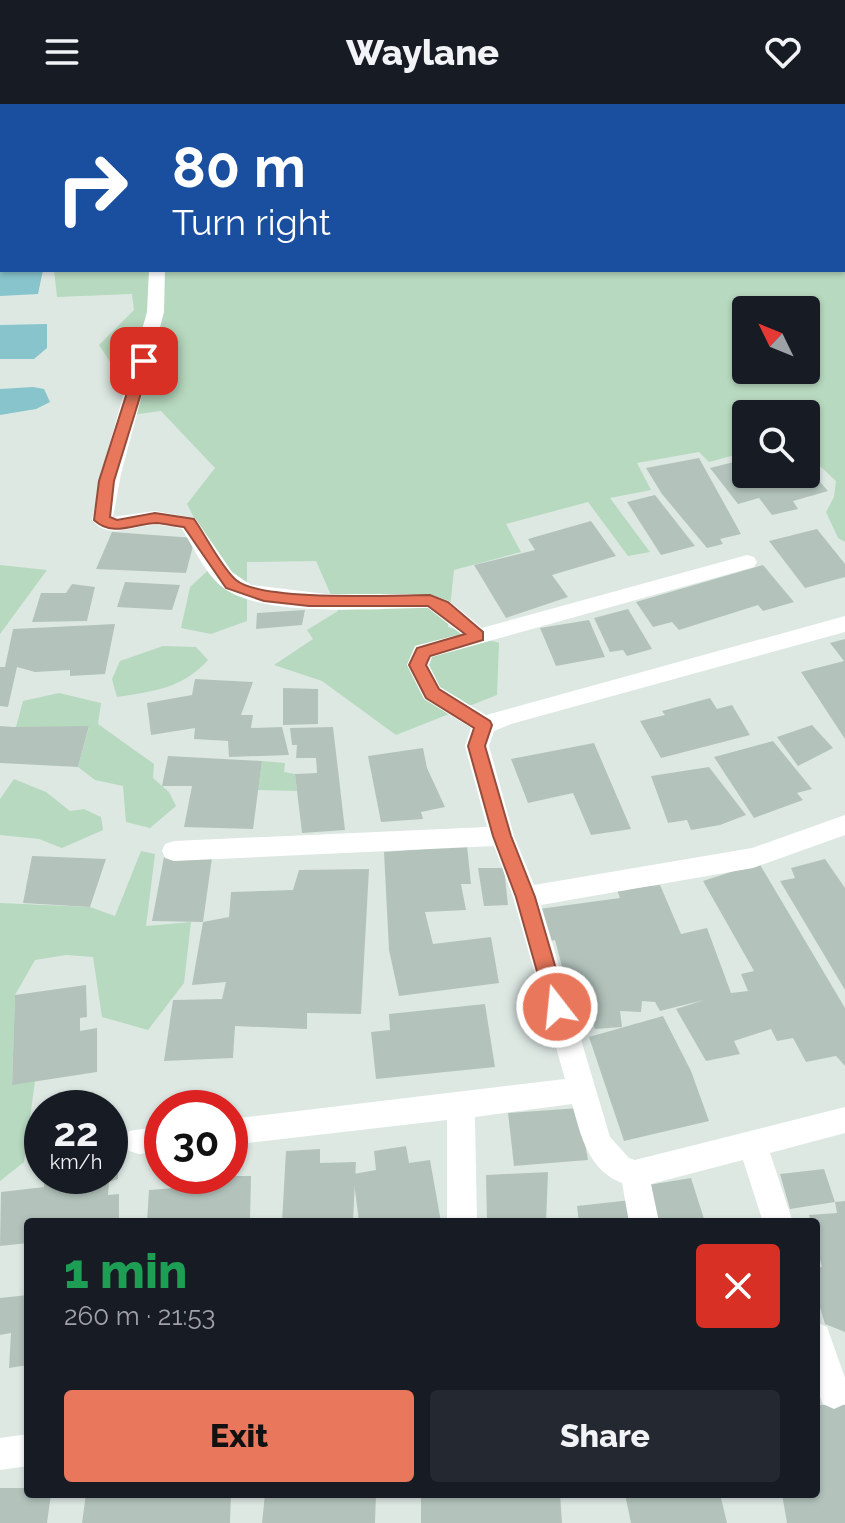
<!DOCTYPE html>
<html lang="en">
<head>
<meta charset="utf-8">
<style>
  :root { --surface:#171b24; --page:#242831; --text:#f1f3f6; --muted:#9ea1a6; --accent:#e9775b }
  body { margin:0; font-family:Raleway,sans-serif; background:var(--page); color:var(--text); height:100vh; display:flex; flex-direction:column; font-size:30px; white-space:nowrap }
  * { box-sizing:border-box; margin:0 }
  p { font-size:26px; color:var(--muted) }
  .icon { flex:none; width:44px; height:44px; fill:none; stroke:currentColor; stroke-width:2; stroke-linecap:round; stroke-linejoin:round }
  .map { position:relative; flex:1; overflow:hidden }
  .panel { position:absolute; left:24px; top:1114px; width:796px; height:280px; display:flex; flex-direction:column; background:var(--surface); border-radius:8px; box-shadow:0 2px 6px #0004 }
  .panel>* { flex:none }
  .hud { position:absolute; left:0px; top:0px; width:846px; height:168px; box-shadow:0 2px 6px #0004; background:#1a4fa0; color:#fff; overflow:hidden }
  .needle { width:52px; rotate:313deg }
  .tools { position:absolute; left:732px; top:192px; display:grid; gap:16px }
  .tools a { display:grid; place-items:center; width:88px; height:88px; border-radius:8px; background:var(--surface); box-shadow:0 2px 6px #0004; font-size:40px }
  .speed { position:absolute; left:24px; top:986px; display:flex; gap:16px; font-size:40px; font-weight:700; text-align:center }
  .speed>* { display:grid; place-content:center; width:104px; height:104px; border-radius:50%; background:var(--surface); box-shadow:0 2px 6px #0004; line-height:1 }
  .speed small { font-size:20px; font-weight:400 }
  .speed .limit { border:12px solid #d22; background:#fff; color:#111 }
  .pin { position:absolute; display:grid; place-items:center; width:68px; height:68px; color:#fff; margin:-34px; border-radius:16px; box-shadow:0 4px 12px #0006 }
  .me { position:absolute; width:88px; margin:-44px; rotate:344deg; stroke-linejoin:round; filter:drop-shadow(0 0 6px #0008) }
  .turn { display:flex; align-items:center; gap:28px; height:168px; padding:0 40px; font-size:36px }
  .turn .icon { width:104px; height:104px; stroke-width:2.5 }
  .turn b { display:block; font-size:56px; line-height:68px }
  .round { display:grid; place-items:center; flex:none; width:84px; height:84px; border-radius:8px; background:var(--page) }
  .headline { display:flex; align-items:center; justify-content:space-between; height:136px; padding:0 40px }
  h1 { font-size:48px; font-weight:800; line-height:60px; color:#1e9e55 }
  .primary-button { display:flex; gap:16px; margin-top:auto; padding:16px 40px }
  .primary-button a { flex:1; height:92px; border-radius:8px; background:var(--accent); color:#111; font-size:32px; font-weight:800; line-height:92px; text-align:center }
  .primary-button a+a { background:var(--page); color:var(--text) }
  header { display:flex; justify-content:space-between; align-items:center; height:104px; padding:0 40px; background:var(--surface); font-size:36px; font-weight:800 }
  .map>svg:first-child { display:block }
  .green { fill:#b7d9bf; fill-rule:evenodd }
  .water { fill:#88c4cb }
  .building { fill:#b3c3bc }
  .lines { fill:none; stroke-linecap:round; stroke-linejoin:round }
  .minor { fill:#fff; fill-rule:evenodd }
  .route { fill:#e9775b; stroke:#974d3b; stroke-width:2 }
</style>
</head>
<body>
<header><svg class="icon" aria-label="menu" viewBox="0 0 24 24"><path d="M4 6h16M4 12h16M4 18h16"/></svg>Waylane<svg class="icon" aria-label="heart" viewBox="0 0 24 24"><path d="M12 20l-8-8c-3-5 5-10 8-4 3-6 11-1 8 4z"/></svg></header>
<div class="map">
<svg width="845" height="1419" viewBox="0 0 845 1419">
  <rect width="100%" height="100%" fill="#dde8e3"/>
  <g class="green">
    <path d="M14,0H845V438L838,434L826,408L834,393L836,377L806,349V310H746V348L709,358L699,348L637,359L651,386L610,394L650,448L628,452L588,398L506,420L521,448L454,466L448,523L499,539L497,591L396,631L322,577L274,561L313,535L307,526L338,507L316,457L247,458V517L211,530L181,524L190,483L217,458L187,400L215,364L161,307L131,311L133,292L99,241L134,206L132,190L57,193L54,166H844V2ZM746,206H806V266H746Z"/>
    <polygon points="0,461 47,466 0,530"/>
    <path d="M163,542L196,543L208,556C181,585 155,587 117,593L112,575L120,557Z"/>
    <polygon points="59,589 101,599 98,620 154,660 153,674 169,688 176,702 150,724 126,718 123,682 95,676 78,663 89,623 16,623 23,597"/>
    <polygon points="262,657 285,659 284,668 295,670 297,687 258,686"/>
    <polygon points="14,675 46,688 70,707 84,705 101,713 103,726 62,744 39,735 0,731 0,695"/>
    <polygon points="141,747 155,750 146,822 191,818 184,879 148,926 102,913 93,853 66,851 35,856 15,891 12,980 35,977 24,1058 0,1077 0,799 90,803 115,812"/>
  </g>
  <g class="water">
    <polygon points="0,145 2,166 43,166 38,190 0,192"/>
    <polygon points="47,220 47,244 34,255 0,255 0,221"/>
    <polygon points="33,283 44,285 50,298 36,305 0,311 0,285"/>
  </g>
  <g class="building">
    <polygon points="699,354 741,430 720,435 723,440 707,444 662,390 646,364"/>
    <polygon points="746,355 746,370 806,370 806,362 828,387 793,397 798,405 772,411 759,394 738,400 710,364"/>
    <polygon points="655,391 695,442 661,451 627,398"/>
    <polygon points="591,417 616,452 552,471 568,493 506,514 474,461 535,446 528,435"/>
    <polygon points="817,425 845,460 845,473 805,484 769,437"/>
    <polygon points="112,428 195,434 186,469 96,465"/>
    <polygon points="763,461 794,498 763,507 758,501 679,526 672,518 653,523 636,498"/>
    <polygon points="125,478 180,481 172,506 117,503"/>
    <polygon points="72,480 95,483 87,517 32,518 41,489 66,489"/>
    <polygon points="628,505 652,545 627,552 623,546 610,548 594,514"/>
    <polygon points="305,506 302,521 256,525 257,509"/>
    <polygon points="589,516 605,553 556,562 540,524"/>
    <polygon points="115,520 105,570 70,572 70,566 35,568 17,563 8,603 0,602 0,563 5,563 13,525"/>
    <polygon points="845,535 845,635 801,568 844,557 830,539"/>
    <polygon points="195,575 253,578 241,611 253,611 251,624 282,623 289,651 229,653 228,637 194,635 195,624 151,631 147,599 192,591"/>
    <polygon points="283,584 318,585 318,620 283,621"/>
    <polygon points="710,594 717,605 732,601 750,631 661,654 640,617 665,611 662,607"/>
    <polygon points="812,621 833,644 798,662 777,633"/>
    <polygon points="0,622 13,623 89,622 78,663 0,659"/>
    <polygon points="333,623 345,726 302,729 295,670 317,669 316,654 296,654 297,641 292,641 290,624"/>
    <polygon points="773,637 812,685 797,689 803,696 754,714 714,653"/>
    <polygon points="594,639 612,681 631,725 591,731 573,689 528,699 511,655"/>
    <polygon points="423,644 427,664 445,703 421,708 423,715 381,718 368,652"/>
    <polygon points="168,652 262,657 253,725 184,723 192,682 162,682"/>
    <polygon points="709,663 746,711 720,721 691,726 687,716 668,719 651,672"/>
    <polygon points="467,742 471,780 461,780 466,806 425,808 433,840 491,833 499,879 399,892 389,846 384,748"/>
    <polygon points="32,752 106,755 90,803 23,799"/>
    <polygon points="164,753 212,754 203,818 152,817"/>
    <polygon points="825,755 845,784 845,886 780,777 795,774 791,764"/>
    <polygon points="759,759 845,904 845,962 836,952 806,958 793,934 777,937 771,925 734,937 740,950 706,957 676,905 704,896 660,907 655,898 642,897 641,908 620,907 622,923 595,925 591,914 576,916 555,836 550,837 539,805 620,794 617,786 660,781 681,830 707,824 731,889 748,887 741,870 754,867 703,777"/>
    <polygon points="478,764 504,764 508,801 484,802"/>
    <polygon points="369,765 361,910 307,909 307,925 235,922 233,954 164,957 173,896 222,895 226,878 192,881 203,818 229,813 231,788 293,786 299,766"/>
    <polygon points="86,881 87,913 80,914 80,927 97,924 97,968 12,981 15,891"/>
    <polygon points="485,900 495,963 376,975 371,928 390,926 389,910"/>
    <polygon points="663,912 691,967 709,1017 624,1037 589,933"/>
    <polygon points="579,1004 588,1056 514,1062 508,1009"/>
    <polygon points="406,1042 409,1059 430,1056 441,1118 359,1118 353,1070 376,1066 374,1047"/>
    <polygon points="119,1045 118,1075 109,1078 108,1091 119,1090 119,1118 28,1118 28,1139 0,1142 1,1088 44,1083 44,1072 110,1072 110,1046"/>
    <polygon points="320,1045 320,1059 356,1058 353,1118 282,1118 286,1047"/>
    <polygon points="824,1065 835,1098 845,1097 845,1228 825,1220 816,1190 816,1164 822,1163 816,1140 816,1118 811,1118 809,1111 837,1109 835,1098 790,1105 780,1070"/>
    <polygon points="548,1068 546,1118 487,1118 486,1071"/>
    <polygon points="175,1072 251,1072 250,1118 147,1118 149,1086 175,1084"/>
    <polygon points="691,1074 705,1118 656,1118 648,1081"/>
    <polygon points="631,1096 635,1118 579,1118 577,1102"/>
    <polygon points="28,1191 28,1261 9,1264 11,1229 0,1231 0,1194"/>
    <polygon points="816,1301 845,1301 845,1419 787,1419 782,1390 816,1390"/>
    <polygon points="0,1384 28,1384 28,1390 51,1390 47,1419 0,1419"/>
    <polygon points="86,1390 231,1390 230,1419 82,1419"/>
    <polygon points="265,1390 376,1390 375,1419 262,1419"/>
    <polygon points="421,1390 560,1390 562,1419 421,1419"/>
    <polygon points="625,1390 720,1390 727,1419 631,1419"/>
  </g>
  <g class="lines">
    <g class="minor">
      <rect x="844" y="120" width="1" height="10"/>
      <path d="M149,166H165L164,208L121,370L113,413L155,407L195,414L232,468L251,481L326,490H430L449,497L482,524L747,451L754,453L757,458L754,463L432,553L429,561L440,583L486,611L845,512V528L511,620L494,627L489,642L514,732L534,781L752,744L845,711V731L753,764L541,801L610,1033L629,1054L635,1056L845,1003V1029L770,1049L793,1118H763L743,1056L651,1080L659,1118H629L622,1079C588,1066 581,1032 572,1000L475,1013L477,1118H447V1016L230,1041V1015L565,975L513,793L494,742L174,757L165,754L162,747L165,740L174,737L487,723L465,642L471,624L424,595L407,561L415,542L461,530L428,504C376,504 268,514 225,485C206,472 194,444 182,425C173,423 163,421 155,421C134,421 108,437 92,416L101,370L147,208Z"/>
      <polygon points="162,1022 162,1048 139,1050 129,1047 125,1037 129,1027"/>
      <polygon points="816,1218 827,1223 845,1274 845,1300 834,1305 823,1300 816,1283"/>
      <polygon points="28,1330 28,1362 0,1366 0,1334"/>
    </g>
  </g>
  <path class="route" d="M144,253L151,257L114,377L110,413L117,416L155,409L194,415C206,432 221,463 236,476C262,498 393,491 430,491L448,498L483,528V536L430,552L426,561L439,585L490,617L492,621L485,642L511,732L535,793L567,903L564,909L557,912L550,909L547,903L516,793L493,732L468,642L474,624L426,594L409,561L417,544L465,530L428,502H309L264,497L226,484L184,423C175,422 166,420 157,419C135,419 113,434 94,416L99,377L137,257Z"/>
</svg>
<div class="tools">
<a><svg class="needle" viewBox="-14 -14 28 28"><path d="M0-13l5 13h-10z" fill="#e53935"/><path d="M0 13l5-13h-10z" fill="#9ea1a6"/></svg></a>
<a><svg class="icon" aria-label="search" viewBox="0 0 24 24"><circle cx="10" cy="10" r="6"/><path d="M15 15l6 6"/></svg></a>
</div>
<div class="speed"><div>22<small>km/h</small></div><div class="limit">30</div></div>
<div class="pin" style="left:144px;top:257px;background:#d93025"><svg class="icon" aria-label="arrive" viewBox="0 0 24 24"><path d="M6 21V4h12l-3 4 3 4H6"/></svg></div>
<svg class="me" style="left:557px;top:903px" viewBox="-20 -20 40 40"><circle r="17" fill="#e9775b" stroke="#fff" stroke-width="3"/><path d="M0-11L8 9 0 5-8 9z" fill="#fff"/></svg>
<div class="hud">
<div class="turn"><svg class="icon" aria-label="right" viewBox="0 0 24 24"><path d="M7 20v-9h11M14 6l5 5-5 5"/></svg><div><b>80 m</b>Turn right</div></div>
</div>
<section class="panel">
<div class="headline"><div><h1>1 min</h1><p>260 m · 21:53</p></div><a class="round" style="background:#d93025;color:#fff"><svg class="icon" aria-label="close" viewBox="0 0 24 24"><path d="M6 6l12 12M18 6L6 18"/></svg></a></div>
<div class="primary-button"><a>Exit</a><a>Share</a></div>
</section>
</div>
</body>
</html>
